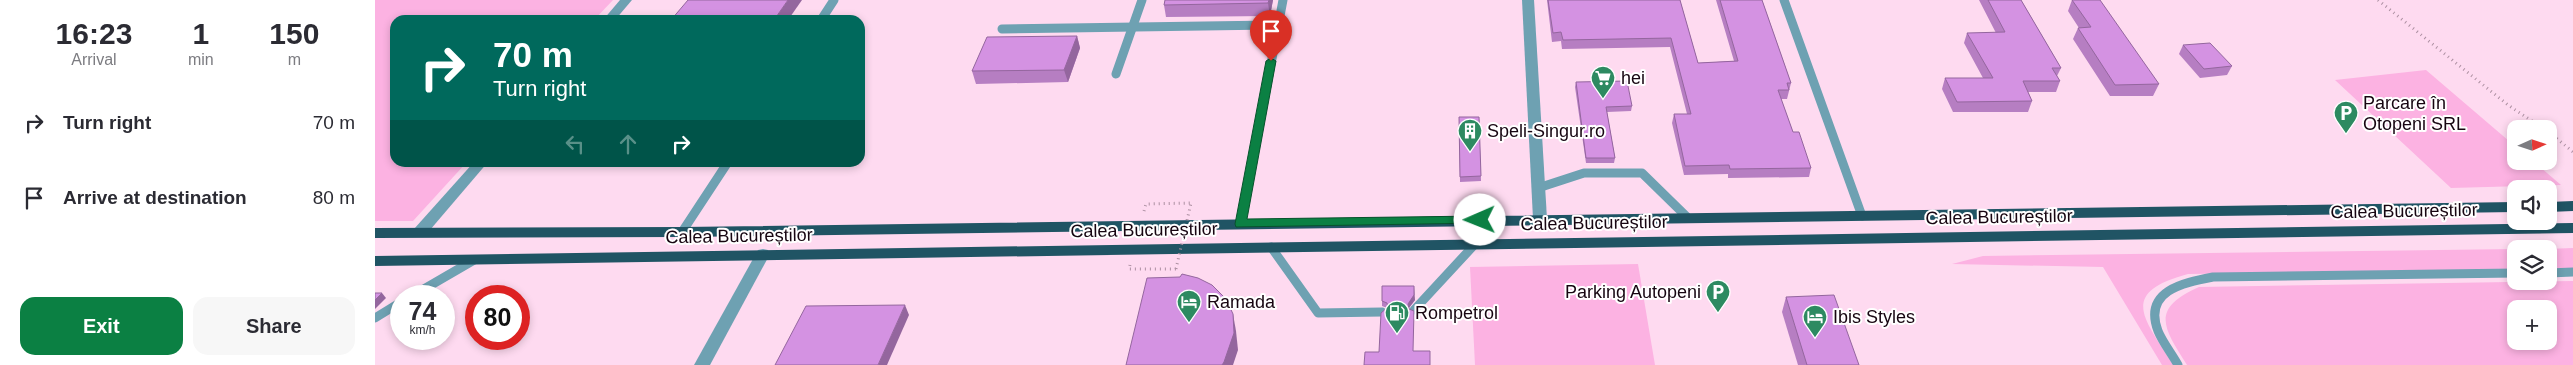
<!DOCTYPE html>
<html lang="en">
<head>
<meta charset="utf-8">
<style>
  :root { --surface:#fff; --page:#f7f7f7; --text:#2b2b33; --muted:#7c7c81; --accent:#0b8043 }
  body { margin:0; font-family:Arial,sans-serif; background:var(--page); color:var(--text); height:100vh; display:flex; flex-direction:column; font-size:19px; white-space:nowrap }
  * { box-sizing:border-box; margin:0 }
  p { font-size:16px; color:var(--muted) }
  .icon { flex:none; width:28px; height:28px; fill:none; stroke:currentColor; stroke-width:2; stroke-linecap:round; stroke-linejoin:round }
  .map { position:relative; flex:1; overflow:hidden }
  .side { display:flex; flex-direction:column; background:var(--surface); width:375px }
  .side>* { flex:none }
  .top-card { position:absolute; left:15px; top:15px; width:475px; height:152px; border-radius:15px; box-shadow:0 2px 8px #0003; background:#00695c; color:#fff; overflow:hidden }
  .needle { width:32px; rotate:87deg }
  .tools { position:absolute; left:2132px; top:120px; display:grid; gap:10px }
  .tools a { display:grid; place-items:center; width:50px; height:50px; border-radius:10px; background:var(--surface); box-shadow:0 2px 8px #0003; font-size:25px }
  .speed { position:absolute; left:15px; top:285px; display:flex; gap:10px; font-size:25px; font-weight:700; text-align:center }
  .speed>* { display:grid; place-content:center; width:65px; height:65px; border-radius:50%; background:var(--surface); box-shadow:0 2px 8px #0003; line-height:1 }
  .speed small { font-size:12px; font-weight:400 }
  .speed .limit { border:8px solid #d22; background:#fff; color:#111 }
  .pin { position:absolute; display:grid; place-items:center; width:42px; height:42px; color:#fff; margin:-51px -21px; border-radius:50% 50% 50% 0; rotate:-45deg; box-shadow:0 0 5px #0007 }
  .pin .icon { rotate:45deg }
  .me { position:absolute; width:55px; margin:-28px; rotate:269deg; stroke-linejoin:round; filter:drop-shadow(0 0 4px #0008) }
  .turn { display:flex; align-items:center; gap:18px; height:105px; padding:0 20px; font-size:22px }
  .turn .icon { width:65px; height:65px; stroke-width:2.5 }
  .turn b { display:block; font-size:35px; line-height:42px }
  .lanes { display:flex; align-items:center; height:48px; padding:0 20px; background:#0003; justify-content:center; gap:25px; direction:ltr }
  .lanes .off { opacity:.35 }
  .eta { display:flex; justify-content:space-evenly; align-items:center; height:85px; text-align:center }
  .eta b { font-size:30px; font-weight:800; line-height:35px }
  .primary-button { display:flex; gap:10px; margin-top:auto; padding:10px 20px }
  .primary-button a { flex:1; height:58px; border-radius:15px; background:var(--accent); color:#fff; font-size:20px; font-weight:800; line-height:58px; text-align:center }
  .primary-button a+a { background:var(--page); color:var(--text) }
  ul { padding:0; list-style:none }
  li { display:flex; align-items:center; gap:15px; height:75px; padding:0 20px }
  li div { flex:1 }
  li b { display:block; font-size:19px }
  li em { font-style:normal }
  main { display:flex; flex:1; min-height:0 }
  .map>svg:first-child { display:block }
  .green { fill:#fcb2e2; fill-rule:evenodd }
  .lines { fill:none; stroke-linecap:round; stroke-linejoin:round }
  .path { stroke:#ad90a2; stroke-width:3; stroke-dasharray:1 4; stroke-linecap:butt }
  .service { stroke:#6ea1b2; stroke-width:9 }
  .minor { fill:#6ea1b2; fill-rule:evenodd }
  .trunk { fill:#205464; fill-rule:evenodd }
  .path-bridge { stroke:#ad90a2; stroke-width:3; stroke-dasharray:1 4; stroke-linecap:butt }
  .wall { fill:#b67ec2 }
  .shaded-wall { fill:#94669e }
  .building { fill:#d492e2; stroke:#94669e }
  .route { fill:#0b8043; stroke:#07532c }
  .labels { text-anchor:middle; stroke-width:4; stroke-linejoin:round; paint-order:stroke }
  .poi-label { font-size:18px; fill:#170511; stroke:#fff; text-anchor:start }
  .street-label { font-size:18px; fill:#170511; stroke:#fff }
</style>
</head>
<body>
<main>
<section class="side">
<div class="eta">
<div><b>16:23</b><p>Arrival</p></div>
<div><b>1</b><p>min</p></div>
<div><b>150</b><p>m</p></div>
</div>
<ul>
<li><svg class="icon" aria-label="right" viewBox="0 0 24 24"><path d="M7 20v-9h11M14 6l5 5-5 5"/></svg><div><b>Turn right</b></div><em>70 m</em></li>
<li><svg class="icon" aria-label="arrive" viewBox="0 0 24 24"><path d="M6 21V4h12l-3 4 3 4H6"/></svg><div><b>Arrive at destination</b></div><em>80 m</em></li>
</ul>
<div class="primary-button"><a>Exit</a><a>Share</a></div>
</section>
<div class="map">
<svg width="2198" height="365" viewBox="0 0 2198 365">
  <rect width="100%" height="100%" fill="#fedaf0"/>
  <g class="green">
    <polygon points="0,0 238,0 219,20 20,20 20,162 91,163 38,221 0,221"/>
    <polygon points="2051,70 2141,147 2141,161 2158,161 2186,185 2076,188 1960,80"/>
    <polygon points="2198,248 2198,269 2174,270 2174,249 2171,249"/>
    <path d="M2141,249V270L1813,274C1742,293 1770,319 1798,365H1787L1728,267L1577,264L1608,256Z"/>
    <polygon points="1263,264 1280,365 1100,365 1095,267"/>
    <path d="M2198,281V365H1812C1788,327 1775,309 1824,287ZM2141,309H2174V341H2141Z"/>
  </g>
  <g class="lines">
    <g class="path">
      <polyline points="2003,0 2133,105 2169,129"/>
      <polyline points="2174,132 2198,152"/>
      <polyline points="769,211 771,204 816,203"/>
      <polyline points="755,265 754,269 801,269"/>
    </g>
    <g class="service">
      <polyline points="1409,0 1487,216"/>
      <polyline points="446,20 459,0"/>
      <polyline points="627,29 903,25"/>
      <polyline points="741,74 767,0"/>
      <polyline points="1163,188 1209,173 1267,173 1313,218"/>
      <polyline points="866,224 908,0"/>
      <polyline points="307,232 353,162"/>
      <polyline points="896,247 943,313 1007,312"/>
      <polyline points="2174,273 2198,272"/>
      <polyline points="37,296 99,260"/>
      <polyline points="1039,310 1101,243"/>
      <polyline points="0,318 26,302"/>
      <path d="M1803,365C1797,354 1788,343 1783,331C1768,291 1807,283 1838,277L2141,273"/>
    </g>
    <g class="minor">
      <polygon points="245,0 257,0 240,20 228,20"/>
      <polygon points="1147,0 1159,0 1172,219 1165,224 1158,219"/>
      <polygon points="99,162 113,162 49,237 39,237 37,233 39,229"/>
      <polygon points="388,249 393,250 395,254 335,365 319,365 383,250"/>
    </g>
    <g class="trunk">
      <polygon points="2198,201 2198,211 2174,212 2174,202"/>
      <polygon points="2141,202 2141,212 307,237 0,238 0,228 307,227"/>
      <polygon points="2198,223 2198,233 0,266 0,256"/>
    </g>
    <polyline class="path-bridge" points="801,269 816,203"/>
  </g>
  <g class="wall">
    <polygon points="790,0 898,0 895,16 791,17 789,5"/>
    <polygon points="1172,0 1305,0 1323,63 1359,61 1341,0 1387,0 1416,83 1412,99 1406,99 1418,132 1436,168 1434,177 1353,178 1353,174 1309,175 1297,123 1299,114 1312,114 1295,47 1187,49 1186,41 1177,42"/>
    <polygon points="1604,0 1646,0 1686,68 1682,76 1685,81 1681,92 1653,92 1657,101 1653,112 1578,112 1567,89 1570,78 1608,78 1589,43 1592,33 1621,33"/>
    <polygon points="1697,0 1784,84 1778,96 1735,96 1698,39 1703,28 1704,28 1693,11"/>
    <polygon points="702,36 705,48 693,82 601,84 597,71"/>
    <polygon points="1808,45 1857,66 1852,75 1825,78 1804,54"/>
    <polygon points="1201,82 1257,106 1256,111 1232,112 1240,158 1239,163 1211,163 1200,87"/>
    <polygon points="1084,117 1104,117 1106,181 1085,182"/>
    <polygon points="1411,297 1484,365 1423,365 1407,312"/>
    <polygon points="1040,300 1034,308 1039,316 1004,352 1012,308 1007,306 1007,301"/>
  </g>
  <g class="shaded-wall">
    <polygon points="413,0 427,0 413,20 399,20"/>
    <polygon points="894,0 898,0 895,16 893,3"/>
    <polygon points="702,36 705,48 693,82 689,70"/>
    <polygon points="1039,286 1040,300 1033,309 1033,304"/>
    <polygon points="7,293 11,298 0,309 0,300"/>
    <polygon points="530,305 534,315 512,365 503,365"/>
    <polygon points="858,314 861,331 863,350 858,365 847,365"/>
  </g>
  <g class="building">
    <polygon points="313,0 413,0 399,20 296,20"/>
    <polygon points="790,0 894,0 893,3 789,5"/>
    <polygon points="1173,0 1305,0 1323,63 1363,61 1345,0 1387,0 1416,83 1412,83 1414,90 1403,90 1418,132 1424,132 1436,168 1355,169 1354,165 1310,166 1299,114 1316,114 1296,38 1188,40 1186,32 1178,33"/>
    <polygon points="1613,0 1646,0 1686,68 1677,68 1685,81 1648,81 1657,101 1582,102 1570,78 1618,78 1592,33 1630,32"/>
    <polygon points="1697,0 1725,0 1784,84 1740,85 1703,28 1716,27"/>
    <polygon points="702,36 689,70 597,71 612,37"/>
    <polygon points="1835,43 1857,66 1829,69 1808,45"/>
    <polygon points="1252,81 1257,106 1231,107 1240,158 1211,158 1201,82"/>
    <polygon points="1084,117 1104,117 1106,176 1085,177"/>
    <polygon points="807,274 823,278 837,285 851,299 858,314 859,333 849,362 847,365 751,365 772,278 805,277"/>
    <polygon points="1007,286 1039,286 1039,295 1033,304 1034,309 1039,311 1038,351 1055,351 1055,365 989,365 990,352 1004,352 1006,313 1013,307 1012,303 1007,301"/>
    <polygon points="0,293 7,293 0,300"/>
    <polygon points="1459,295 1484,365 1432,365 1411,297"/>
    <polygon points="530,305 503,365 400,365 431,306"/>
  </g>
  <polygon class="route" points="896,58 901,61 872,219 1105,216 1109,217 1109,223 861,227 860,224 891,61"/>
  <defs>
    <symbol id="supermarket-pin" viewBox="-11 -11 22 30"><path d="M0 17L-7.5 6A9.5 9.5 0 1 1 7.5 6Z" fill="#2d8a61" stroke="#fff"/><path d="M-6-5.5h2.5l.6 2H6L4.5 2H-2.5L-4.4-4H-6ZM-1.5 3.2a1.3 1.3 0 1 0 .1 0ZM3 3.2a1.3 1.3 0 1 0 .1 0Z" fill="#fff"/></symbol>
    <symbol id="parking-pin" viewBox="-11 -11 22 30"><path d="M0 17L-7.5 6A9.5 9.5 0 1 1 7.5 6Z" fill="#2d8a61" stroke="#fff"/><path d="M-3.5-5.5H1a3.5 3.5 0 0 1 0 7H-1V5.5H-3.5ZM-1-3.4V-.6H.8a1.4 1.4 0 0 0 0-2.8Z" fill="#fff"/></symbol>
    <symbol id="building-pin" viewBox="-11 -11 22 30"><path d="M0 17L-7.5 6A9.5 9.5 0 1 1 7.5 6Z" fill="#2d8a61" stroke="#fff"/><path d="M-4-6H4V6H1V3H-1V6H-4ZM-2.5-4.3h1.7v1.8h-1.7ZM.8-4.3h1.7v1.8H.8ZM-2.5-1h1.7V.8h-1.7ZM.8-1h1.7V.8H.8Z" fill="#fff"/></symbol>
    <symbol id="hotel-pin" viewBox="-11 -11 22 30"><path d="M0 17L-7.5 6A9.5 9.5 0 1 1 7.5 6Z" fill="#2d8a61" stroke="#fff"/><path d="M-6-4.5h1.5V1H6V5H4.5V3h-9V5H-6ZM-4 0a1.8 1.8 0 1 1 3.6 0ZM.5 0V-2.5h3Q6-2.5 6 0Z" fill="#fff"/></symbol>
    <symbol id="fuel-pin" viewBox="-11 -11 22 30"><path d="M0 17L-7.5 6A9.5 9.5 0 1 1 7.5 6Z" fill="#2d8a61" stroke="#fff"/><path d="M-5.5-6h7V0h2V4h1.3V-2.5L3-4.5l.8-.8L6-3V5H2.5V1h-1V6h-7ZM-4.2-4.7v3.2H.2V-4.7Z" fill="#fff"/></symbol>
  </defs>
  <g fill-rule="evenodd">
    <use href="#supermarket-pin" x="1214" y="64" width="28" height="38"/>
    <use href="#parking-pin" x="1957" y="99" width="28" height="38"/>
    <use href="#building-pin" x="1081" y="117" width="28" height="38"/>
    <use href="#parking-pin" x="1329" y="278" width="28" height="38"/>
    <use href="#hotel-pin" x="800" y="288" width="28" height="38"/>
    <use href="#fuel-pin" x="1008" y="299" width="28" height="38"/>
    <use href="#hotel-pin" x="1426" y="303" width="28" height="38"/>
  </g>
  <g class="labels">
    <g class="poi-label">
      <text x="1246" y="84">hei</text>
      <text x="1988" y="109">Parcare în<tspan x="1988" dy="21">Otopeni SRL</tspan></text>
      <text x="1112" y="137">Speli-Singur.ro</text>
      <text x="1326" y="298" text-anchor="end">Parking Autopeni</text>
      <text x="832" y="308">Ramada</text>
      <text x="1040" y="319">Rompetrol</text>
      <text x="1458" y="323">Ibis Styles</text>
    </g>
    <g class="street-label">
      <text transform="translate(2029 211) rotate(-1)" y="6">Calea Bucureștilor</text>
      <text transform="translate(1624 217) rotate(-1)" y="6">Calea Bucureștilor</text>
      <text transform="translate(1219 223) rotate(-1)" y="6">Calea Bucureștilor</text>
      <text transform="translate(769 230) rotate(-1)" y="6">Calea Bucureștilor</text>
      <text transform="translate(364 236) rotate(-1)" y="6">Calea Bucureștilor</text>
    </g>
  </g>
</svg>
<div class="tools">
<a><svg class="needle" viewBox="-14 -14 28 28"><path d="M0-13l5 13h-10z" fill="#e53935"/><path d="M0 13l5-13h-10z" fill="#7c7c81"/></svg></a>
<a><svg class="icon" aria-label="sound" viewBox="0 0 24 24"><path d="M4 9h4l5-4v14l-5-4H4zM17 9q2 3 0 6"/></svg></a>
<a><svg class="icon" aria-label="layers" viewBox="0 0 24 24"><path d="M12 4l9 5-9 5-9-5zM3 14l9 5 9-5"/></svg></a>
<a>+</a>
</div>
<div class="speed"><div>74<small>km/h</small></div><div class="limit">80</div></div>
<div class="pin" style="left:896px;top:61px;background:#d93025"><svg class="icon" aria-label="arrive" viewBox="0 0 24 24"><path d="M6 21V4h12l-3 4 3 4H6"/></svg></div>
<svg class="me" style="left:1105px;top:220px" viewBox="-20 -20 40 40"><circle r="19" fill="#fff"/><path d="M0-13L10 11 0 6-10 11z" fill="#0b8043"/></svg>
<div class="top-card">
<div class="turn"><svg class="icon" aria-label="right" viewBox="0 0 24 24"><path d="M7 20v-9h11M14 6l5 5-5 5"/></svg><div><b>70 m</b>Turn right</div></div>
<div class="lanes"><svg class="icon off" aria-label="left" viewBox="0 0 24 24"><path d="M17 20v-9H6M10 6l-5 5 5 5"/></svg><svg class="icon off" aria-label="ahead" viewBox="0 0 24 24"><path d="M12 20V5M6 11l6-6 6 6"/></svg><svg class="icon" aria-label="right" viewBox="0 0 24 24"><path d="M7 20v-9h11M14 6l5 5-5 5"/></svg></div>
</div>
</div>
</main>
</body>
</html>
